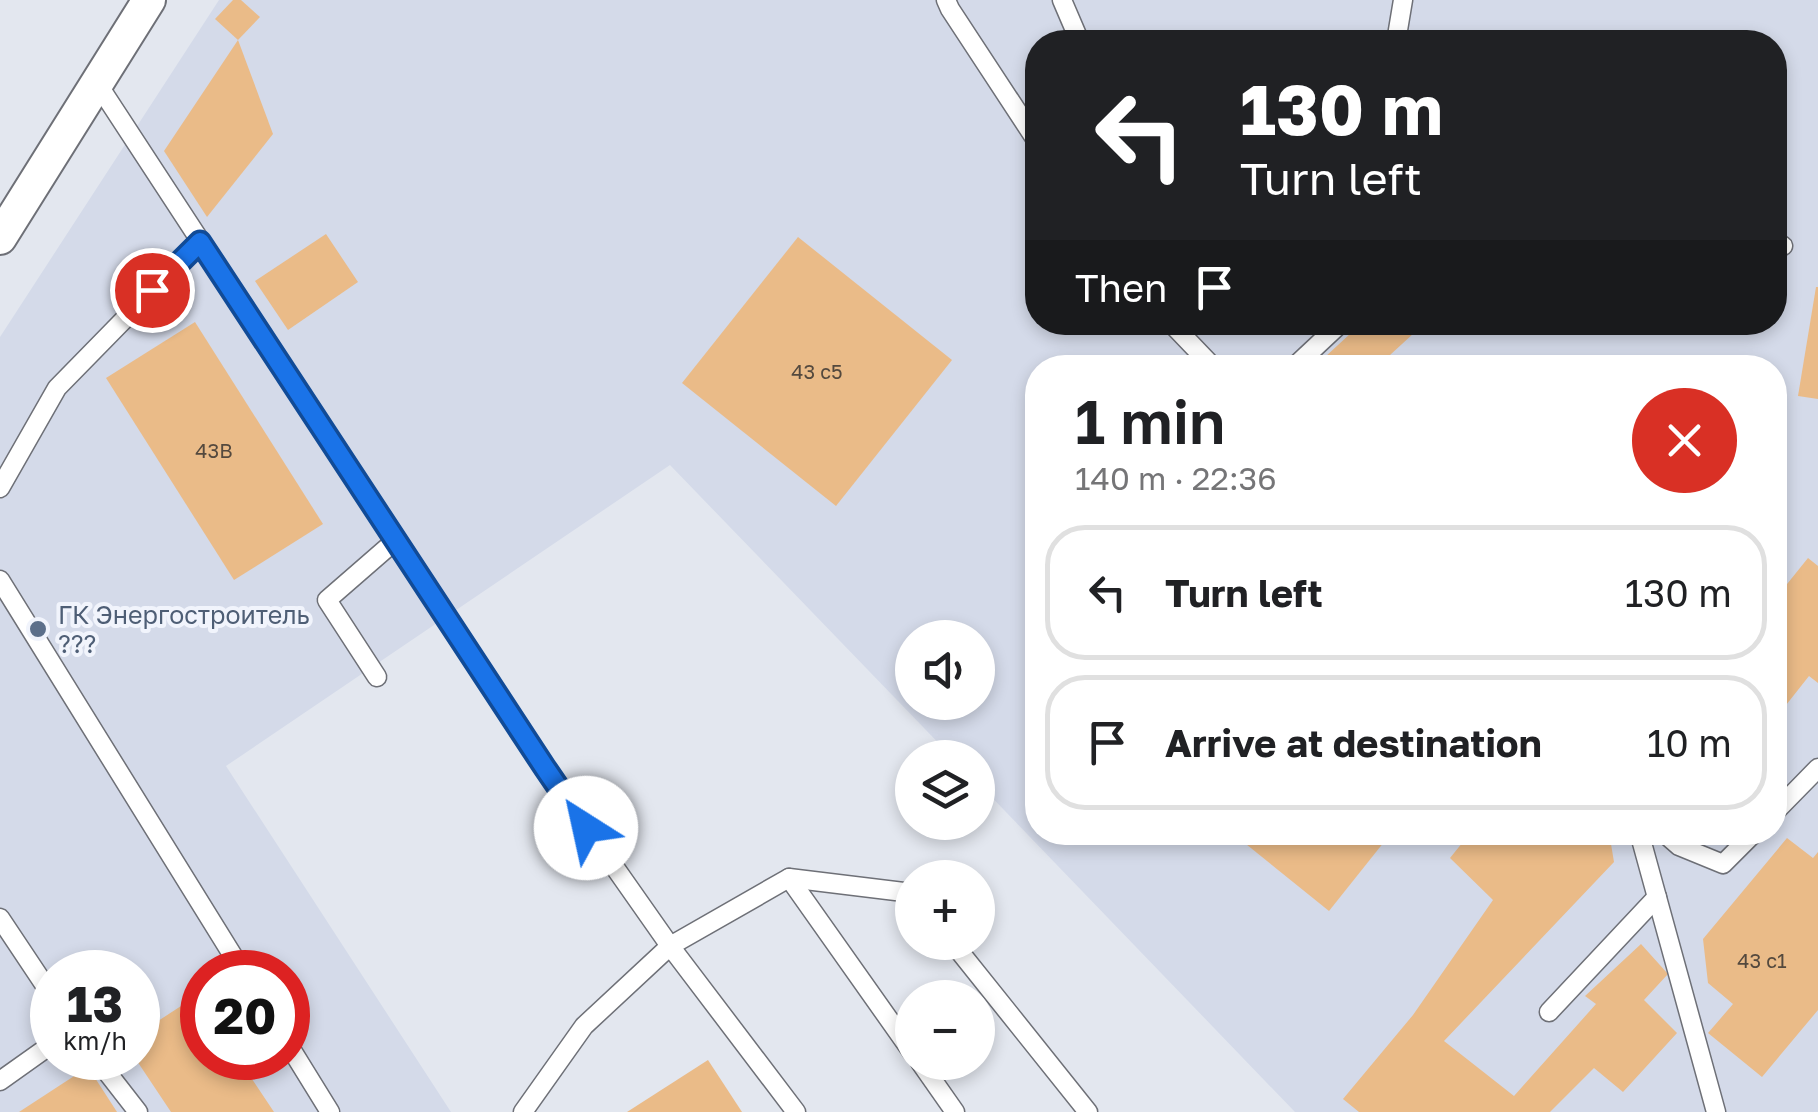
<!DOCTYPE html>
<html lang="en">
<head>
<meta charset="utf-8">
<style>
  :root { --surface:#fff; --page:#f2f2f2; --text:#202124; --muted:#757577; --line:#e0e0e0 }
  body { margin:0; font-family:"Golos Text",sans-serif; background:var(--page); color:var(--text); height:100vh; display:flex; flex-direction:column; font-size:38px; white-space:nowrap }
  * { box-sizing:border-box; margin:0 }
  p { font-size:32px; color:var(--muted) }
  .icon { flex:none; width:55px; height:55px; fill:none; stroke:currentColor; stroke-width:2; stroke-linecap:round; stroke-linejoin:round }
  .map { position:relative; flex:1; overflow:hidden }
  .drawer { position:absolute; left:1025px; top:355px; width:762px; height:490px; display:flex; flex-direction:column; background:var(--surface); border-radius:40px; box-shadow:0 5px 15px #0003 }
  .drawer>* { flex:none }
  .hud { position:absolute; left:1025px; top:30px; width:762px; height:305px; border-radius:40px; box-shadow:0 5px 15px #0003; background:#202124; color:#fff; overflow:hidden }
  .fabs { position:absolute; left:895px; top:620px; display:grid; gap:20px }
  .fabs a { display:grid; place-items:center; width:100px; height:100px; border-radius:50%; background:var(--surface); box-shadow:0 5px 15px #0003; font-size:50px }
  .speed { position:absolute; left:30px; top:950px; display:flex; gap:20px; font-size:50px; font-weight:700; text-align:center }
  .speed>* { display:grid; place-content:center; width:130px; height:130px; border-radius:50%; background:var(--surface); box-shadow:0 5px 15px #0003; line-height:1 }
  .speed small { font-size:25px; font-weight:400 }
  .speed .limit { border:15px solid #d22; background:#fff; color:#111 }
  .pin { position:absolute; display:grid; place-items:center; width:85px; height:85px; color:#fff; margin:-42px; border:5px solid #fff; border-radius:50%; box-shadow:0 2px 10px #0007 }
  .me { position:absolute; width:110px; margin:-55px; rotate:325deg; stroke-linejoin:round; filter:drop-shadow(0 0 8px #0008) }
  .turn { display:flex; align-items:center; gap:35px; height:210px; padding:0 50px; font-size:45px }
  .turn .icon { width:130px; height:130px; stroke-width:2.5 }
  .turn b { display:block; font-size:70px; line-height:85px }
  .then { display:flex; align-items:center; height:95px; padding:0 50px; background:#0003; gap:20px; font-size:38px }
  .round { display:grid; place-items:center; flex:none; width:105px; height:105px; border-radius:52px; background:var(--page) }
  .summary { display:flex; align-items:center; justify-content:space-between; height:170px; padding:0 50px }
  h1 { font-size:60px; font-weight:600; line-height:75px }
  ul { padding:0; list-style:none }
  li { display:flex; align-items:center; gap:30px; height:135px; margin:0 20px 15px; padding:0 30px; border:5px solid var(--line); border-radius:40px }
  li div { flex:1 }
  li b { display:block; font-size:38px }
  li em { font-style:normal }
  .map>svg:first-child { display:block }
  .built { fill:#d4dae9; fill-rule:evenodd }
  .building { fill:#eabb88 }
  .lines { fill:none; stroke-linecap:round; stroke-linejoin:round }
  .lane-casing { stroke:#6e7077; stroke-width:21 }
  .street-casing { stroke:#6e7077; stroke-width:36 }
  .lane { stroke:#fff; stroke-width:18 }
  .street { stroke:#fff; stroke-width:32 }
  .route-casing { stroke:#114b97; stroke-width:25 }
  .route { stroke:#1a73e8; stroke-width:18 }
  .service-dot { fill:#5c6f8a; stroke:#f1f4fc; stroke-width:4 }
  .labels { text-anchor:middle; stroke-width:8; stroke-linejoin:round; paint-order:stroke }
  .number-label { font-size:20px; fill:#54493e }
  .service-label { font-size:25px; fill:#4e5e75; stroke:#f1f4fc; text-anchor:start }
</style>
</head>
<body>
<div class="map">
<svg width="1818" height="1112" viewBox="0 0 1818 1112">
  <rect width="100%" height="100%" fill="#e3e7ef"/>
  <path class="built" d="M219,0H1818V1112H1295L978,783V758L952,757L670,465L226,766L451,1112H0V337ZM1038,42H1775V322H1038ZM1038,368H1775V832H1038ZM912,638H978V702H912ZM52,972H138V1058H52ZM202,972H288V1058H202Z"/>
  <g class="building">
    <polygon points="233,0 241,0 260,17 238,40 215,19"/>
    <polygon points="238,40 273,134 207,217 164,151"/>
    <polygon points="326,234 358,282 288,330 255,281"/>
    <polygon points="798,237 952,360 836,506 682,383"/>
    <polygon points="1816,287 1818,287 1818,399 1798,396"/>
    <polygon points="195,322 323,524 234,580 106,378"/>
    <polygon points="1363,322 1426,322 1390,355 1402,368 1313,368"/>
    <polygon points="1808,558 1818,566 1818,683 1809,676 1775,719 1775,599"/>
    <polygon points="1231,832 1392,832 1329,911"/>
    <polygon points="1471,832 1609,832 1614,862 1444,1041 1514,1096 1596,1004 1585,996 1641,944 1668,974 1644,1000 1677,1033 1623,1092 1594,1068 1550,1112 1359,1112 1343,1099 1413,1015 1493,900 1450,858"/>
    <polygon points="1787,838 1813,858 1818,852 1818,1010 1762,1077 1708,1033 1733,1004 1708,983 1703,939"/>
    <polygon points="198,995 202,1003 202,1058 238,1058 274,1112 171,1112 135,1058 138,1058 138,1034"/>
    <polygon points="708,1060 742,1112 627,1112"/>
    <polygon points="88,1067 117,1112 19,1112"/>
  </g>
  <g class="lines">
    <defs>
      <g id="lane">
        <polyline points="946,0 950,9 1038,143"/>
        <polyline points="1062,0 1080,42"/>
        <polyline points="1396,42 1403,0"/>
        <polyline points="97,83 545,768 670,946 796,1112"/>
        <polyline points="1775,241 1783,246"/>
        <polyline points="1170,322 1214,368"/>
        <polyline points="1293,368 1342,322"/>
        <polyline points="0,488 57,388 200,242"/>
        <polyline points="0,580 243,972"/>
        <polyline points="377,677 327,600 396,540"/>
        <polyline points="1775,812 1818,768"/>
        <polyline points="1639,832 1716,1112"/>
        <polyline points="1663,832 1679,846 1723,864 1755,832"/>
        <polyline points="789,878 912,1052"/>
        <polyline points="0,918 52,996"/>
        <polyline points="952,942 1088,1112"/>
        <polyline points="1549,1012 1657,897"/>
        <polyline points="288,1044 330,1112"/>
        <polyline points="96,1058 138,1112"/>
        <polyline points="920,1062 955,1112"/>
        <polyline points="0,1081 52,1044"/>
        <polyline points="523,1112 584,1026 670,946 789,878 912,893"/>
      </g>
      <polyline id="street" points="0,238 149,0"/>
    </defs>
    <use href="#lane" class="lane-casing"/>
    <use href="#street" class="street-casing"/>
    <use href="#lane" class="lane"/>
    <use href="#street" class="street"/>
  </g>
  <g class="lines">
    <defs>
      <polyline id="route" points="152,290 200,242 545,768 586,828"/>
    </defs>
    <use href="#route" class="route-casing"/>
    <use href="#route" class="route"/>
  </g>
  <circle class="service-dot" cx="38" cy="629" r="10"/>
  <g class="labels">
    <g class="number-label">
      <text x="817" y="379">43 с5</text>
      <text x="214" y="458">43В</text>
      <text x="1762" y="968">43 с1</text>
    </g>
    <g class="service-label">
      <text x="58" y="624">ГК Энергостроитель<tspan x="58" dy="29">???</tspan></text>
    </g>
  </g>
</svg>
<div class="fabs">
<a><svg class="icon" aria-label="sound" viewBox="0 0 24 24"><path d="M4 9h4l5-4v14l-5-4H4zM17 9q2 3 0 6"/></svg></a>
<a><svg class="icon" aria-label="layers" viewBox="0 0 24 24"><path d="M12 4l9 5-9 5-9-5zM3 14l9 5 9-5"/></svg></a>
<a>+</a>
<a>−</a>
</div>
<div class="speed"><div>13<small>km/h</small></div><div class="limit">20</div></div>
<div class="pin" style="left:152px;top:290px;background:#d93025"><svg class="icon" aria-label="arrive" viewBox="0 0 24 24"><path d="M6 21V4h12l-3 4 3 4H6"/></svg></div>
<svg class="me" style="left:586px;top:828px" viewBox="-20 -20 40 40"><circle r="19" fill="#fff"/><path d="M0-13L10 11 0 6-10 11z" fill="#1a73e8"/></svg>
<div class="hud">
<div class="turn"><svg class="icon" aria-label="left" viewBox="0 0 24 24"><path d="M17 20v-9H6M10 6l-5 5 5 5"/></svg><div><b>130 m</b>Turn left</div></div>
<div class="then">Then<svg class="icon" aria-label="arrive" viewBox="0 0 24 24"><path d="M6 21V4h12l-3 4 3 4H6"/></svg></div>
</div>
<section class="drawer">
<div class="summary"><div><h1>1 min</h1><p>140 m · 22:36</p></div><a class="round" style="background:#d93025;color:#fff"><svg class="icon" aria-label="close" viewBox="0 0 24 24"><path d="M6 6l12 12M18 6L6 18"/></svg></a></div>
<ul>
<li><svg class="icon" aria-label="left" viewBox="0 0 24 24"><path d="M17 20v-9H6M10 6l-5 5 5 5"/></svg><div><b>Turn left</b></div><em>130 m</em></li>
<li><svg class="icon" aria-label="arrive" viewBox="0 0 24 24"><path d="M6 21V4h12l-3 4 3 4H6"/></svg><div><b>Arrive at destination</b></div><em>10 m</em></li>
</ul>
</section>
</div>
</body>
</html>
